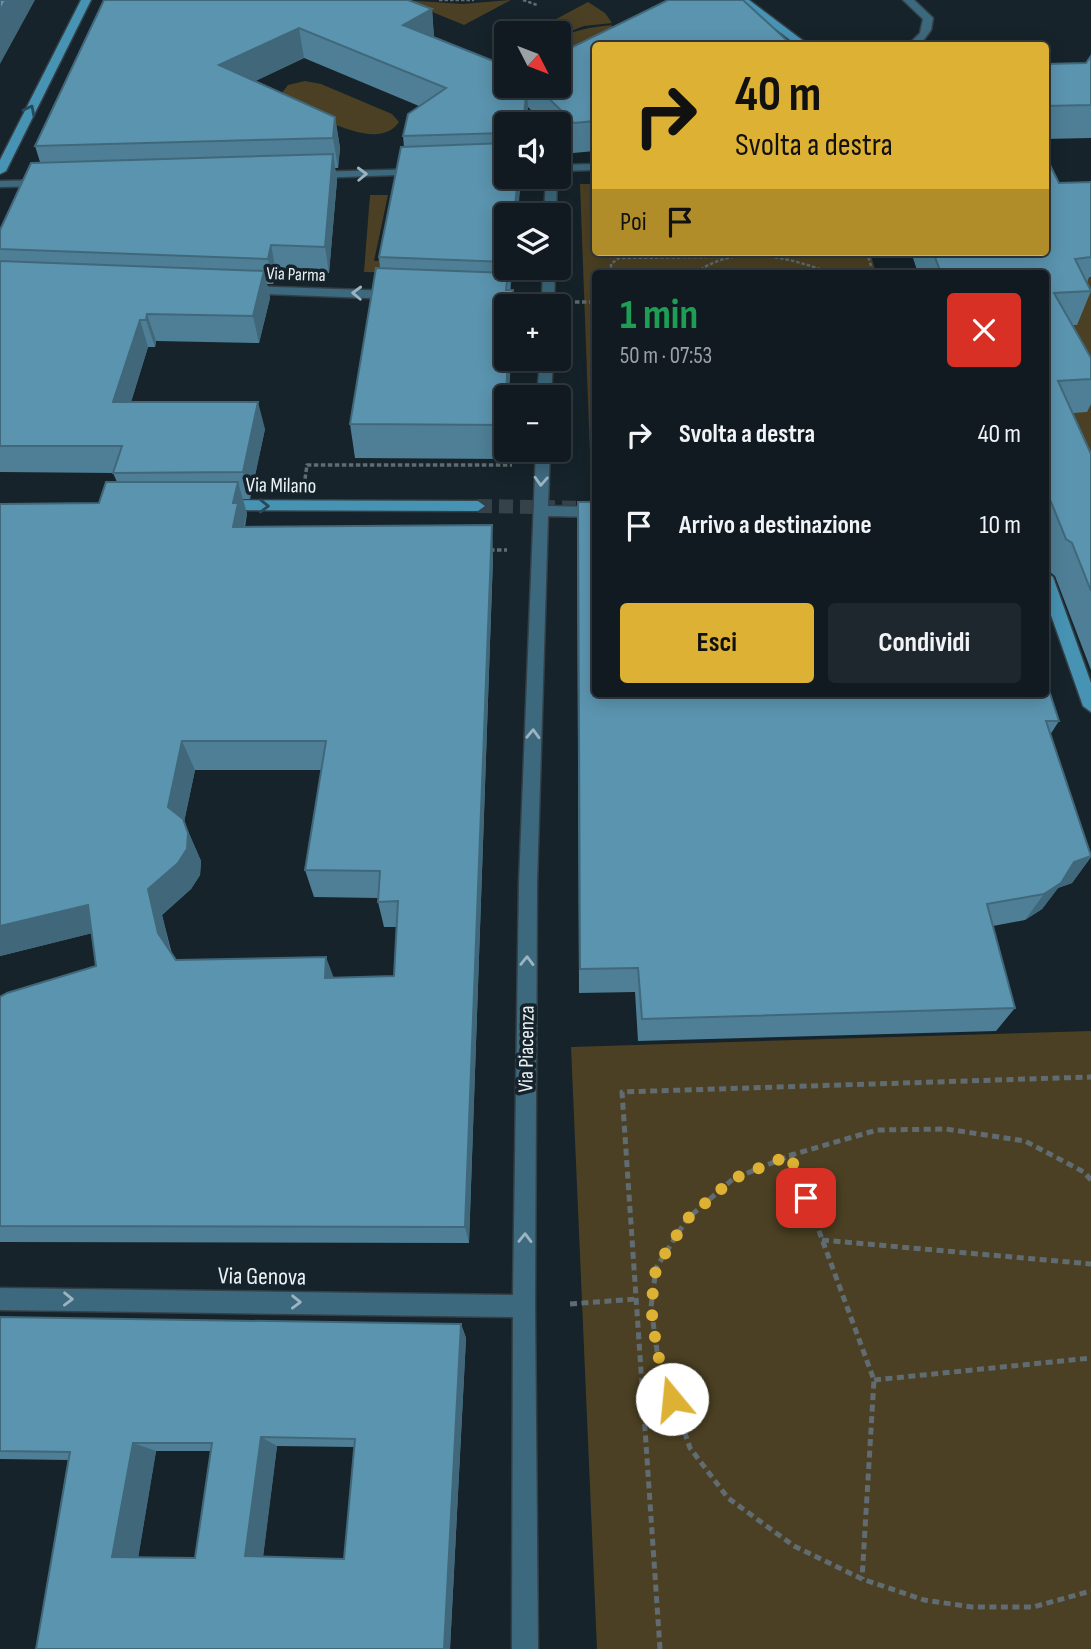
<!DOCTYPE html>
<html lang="it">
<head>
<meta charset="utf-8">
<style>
  :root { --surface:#101a20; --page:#1e272d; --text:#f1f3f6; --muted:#9ca1a5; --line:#30383e; --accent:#ddb133 }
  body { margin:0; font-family:"Sofia Sans Condensed",sans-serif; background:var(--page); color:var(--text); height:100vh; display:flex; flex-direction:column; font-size:26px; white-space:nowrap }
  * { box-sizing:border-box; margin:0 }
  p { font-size:23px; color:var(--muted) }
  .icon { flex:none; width:38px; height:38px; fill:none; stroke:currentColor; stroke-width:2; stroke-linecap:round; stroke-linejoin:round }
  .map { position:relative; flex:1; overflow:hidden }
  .panel { position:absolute; left:592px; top:270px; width:457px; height:427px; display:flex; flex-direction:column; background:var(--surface); border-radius:7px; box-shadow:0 4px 18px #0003,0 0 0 2px var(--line) }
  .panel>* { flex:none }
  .hud { position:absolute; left:592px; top:42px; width:457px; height:214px; border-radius:7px; box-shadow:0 4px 18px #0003,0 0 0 2px var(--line); background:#ddb133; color:#111; overflow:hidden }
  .needle { width:46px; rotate:132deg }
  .buttons { position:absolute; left:494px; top:21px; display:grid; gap:14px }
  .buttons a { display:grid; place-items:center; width:77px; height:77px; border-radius:7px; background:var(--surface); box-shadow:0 4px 18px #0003,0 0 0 2px var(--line); font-size:35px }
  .pin { position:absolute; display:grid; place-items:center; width:60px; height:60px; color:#fff; margin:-30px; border-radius:14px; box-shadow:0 4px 10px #0006 }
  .me { position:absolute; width:77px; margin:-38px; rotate:343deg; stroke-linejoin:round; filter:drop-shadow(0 0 5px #0008) }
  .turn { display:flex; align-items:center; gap:24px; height:147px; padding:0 28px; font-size:32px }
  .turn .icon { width:91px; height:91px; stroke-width:2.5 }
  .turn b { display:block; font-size:49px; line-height:60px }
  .then { display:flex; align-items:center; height:66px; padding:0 28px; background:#0003; gap:14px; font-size:26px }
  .round { display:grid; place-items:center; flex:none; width:74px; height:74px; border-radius:7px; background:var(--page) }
  .headline { display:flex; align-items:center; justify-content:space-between; height:119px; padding:0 28px }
  h1 { font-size:42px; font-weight:700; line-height:52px; color:#1e9e55 }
  .cta { display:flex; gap:14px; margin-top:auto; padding:14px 28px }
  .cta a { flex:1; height:80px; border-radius:7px; background:var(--accent); color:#111; font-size:28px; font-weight:700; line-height:80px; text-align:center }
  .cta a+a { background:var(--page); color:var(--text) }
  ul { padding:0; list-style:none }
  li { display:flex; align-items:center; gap:21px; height:91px; padding:0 28px }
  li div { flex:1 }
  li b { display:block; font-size:26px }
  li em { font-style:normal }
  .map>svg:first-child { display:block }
  .green { fill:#4b4023 }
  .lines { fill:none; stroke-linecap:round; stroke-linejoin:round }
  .secondary-tunnel { stroke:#364249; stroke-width:14; stroke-dasharray:14 7; stroke-linecap:butt }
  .lane-casing { stroke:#344047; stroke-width:3 }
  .street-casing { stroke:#344047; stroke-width:3 }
  .secondary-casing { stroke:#344047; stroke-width:3 }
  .path-far2 { stroke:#606c72; stroke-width:2.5; stroke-dasharray:3.5 2; stroke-linecap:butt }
  .path-far1 { stroke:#606c72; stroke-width:3.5; stroke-dasharray:4.5 2.5; stroke-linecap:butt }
  .path { stroke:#606c72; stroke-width:5; stroke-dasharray:7 4.5; stroke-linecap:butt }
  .lane { fill:#3d697e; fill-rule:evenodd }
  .street { fill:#3d697e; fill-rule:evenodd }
  .secondary { fill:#4793b4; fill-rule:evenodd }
  .wall { fill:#4e7f96; fill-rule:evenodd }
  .shaded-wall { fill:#40687a }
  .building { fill:#5b94af; stroke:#40687a; stroke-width:2; fill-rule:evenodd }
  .oneway { stroke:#274a5a }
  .oneway2 { stroke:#9cb4c1 }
  .route { stroke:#ddb133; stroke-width:12; stroke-dasharray:0 21.6 }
  .labels { text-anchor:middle; stroke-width:7; stroke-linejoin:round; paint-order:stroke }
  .far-street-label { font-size:18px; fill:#eaf2f7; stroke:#16232a }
  .street-label { font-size:21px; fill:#eaf2f7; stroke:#16232a }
  .near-street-label { font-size:24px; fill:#eaf2f7; stroke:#16232a }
</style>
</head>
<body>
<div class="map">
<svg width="1091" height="1649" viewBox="0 0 1091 1649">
  <rect width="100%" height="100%" fill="#16232a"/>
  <g class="green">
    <polygon points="403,0 463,4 511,0 464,25"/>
    <polygon points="588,2 605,13 612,23 584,26 558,36 558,33 530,33"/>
    <path d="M612,25L610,37L558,61V41C572,29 594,27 612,25Z"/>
    <path d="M305,81L321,84L392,114L399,122C378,154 315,114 288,102L281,94L288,85Z"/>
    <polygon points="580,184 595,184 595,252 870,252 876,273 595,273 595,481 591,481"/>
    <polygon points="370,195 388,195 374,261 378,261 384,231 395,231 418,273 364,272"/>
    <polygon points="1077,277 1091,277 1091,525 1045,414 1045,327"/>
    <polygon points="1091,1031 1091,1649 597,1649 571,1047"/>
  </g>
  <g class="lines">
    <polyline class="secondary-tunnel" points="478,506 595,508"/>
    <defs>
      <polygon id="lane" points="903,0 914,0 933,18 931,30 919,46 907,46 920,33 923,19"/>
      <g id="street">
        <polygon points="595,164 595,170 558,171 558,165"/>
        <polygon points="420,169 426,172 424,174 315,178 309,175 315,172"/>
        <polygon points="546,177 557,177 556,215 544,215"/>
        <polygon points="0,181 45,180 51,183 45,186 0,187"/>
        <polygon points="543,268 555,268 554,306 492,302 486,298 492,294 542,297"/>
        <polygon points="247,286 394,291 400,295 394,299 243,293 243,287"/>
        <polygon points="540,359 553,359 551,397 537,397"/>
        <polygon points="536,450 550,450 548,506 595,507 595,517 548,516 537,883 535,1306 538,1649 512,1649 513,1317 0,1310 0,1288 513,1295 519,883"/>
      </g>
      <g id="secondary">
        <polygon points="81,0 91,0 6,171 0,174 0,160"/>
        <polygon points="738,0 749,0 810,46 798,46"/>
        <polygon points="220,500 478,501 485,506 478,511 220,510 213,505"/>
        <polygon points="1045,572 1053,577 1091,683 1091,712 1083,706 1045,598"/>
      </g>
    </defs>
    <use href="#lane" class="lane-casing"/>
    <use href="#street" class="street-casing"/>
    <use href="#secondary" class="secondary-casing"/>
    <g class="path-far2">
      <polyline points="439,0 474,0"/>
      <polyline points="523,0 537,5"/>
      <polyline points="867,252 873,273"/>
      <polyline points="611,273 611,264 619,258 719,257"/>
      <path d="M696,273C735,243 788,257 831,273"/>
    </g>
    <g class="path-far1">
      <polyline points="575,302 595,302"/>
      <polyline points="305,479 307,465 512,465"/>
      <polyline points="490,550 507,550"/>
    </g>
    <g class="path">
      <polyline points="791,1155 874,1380 862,1579"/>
      <polyline points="1091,1180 1084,1172 1025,1141 946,1129 877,1130 791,1155 733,1179 687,1219 656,1268 651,1307 657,1351 690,1448 728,1498 794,1546 862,1579 924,1600 972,1607 1033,1607 1091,1591"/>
      <polyline points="822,1240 1091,1264"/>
      <polyline points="570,1304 636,1299"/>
      <polyline points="874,1380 1091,1358"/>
      <polyline points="660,1649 622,1092 1091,1077"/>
    </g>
    <use href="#lane" class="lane"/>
    <use href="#street" class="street"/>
    <use href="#secondary" class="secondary"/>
  </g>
  <g class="wall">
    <path d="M104,0L432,9L434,38L506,86H558L595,46V151L573,153L558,138V124H545L528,107L526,124H506V177H521L517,215H506V268H513L510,290H513V306H506L505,459L355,458L350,424L380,268L379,257L404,147L403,136L419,106L304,58L255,81L335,117L340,148L338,168H335L337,180L329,273L276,271L273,284H267L270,298L259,343L156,341L155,347H148L131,402L265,429L250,499H243L247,514L245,527L493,557L469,1243L0,1242V997L96,966L92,933L0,956V504L99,503L117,482L113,473L0,472V230L40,162L35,146ZM195,770H321L305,870L314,897L378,898V902L384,927H396L394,976L333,978L176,960L172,954L162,915L191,889L200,875L201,861L184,822Z"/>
    <polygon points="1091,56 1091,138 1045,139 1045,64 1086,63"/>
    <polygon points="1091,182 1091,277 1089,277 1087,283 1091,291 1077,325 1073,325 1091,358 1091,404 1087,412 1073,413 1091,454 1091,670 1055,576 1050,572 1045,559 1045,273 918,273 911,252 1045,252 1059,183"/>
    <polygon points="578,502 595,693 1059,721 1050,735 1091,854 1091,857 1072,883 1058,888 1042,909 1025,920 993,926 1015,1008 996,1031 638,1041 635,992 579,993 577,534"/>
    <path d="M0,1317L461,1324L466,1338L450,1649H36L68,1460L0,1459ZM277,1446L354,1447L344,1559L263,1556ZM156,1451H211L195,1558L138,1557Z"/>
  </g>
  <g class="shaded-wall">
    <polygon points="6,0 35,0 0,64 0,11"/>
    <polygon points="432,9 434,39 403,25"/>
    <polygon points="299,28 304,58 226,95 219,65"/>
    <polygon points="506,83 506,86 509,86 509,111 500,86"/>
    <polygon points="527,86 528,107 526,124 523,124"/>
    <polygon points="335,117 340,148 338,168 333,138"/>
    <polygon points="333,154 337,180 329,273 325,247"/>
    <polygon points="518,177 521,177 518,215 514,215"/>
    <polygon points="271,245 276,271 273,284 268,259"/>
    <polygon points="509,268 513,268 510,293"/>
    <polygon points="264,271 270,298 259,343 253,316"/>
    <polygon points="147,314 156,341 155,347 146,320"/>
    <polygon points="140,320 148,347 123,428 113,402"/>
    <polygon points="508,359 511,359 509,397 506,397 505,459 504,425"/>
    <polygon points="258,402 265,429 250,499 243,472"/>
    <polygon points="238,482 247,514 244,525 247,535 233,527 233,503"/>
    <polygon points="492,525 493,557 469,1243 465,1227"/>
    <polygon points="182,741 195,770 184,822 201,861 200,875 191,889 162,915 172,958 158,933 148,889 168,807"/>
    <polygon points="1091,856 1072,883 1058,888 1042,909 1025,920 1044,894 1074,862"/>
    <polygon points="88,905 105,930 0,956 0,926"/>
    <polygon points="326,957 335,981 325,978"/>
    <polygon points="461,1324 466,1338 450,1649 444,1649"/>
    <polygon points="261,1437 277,1446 263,1558 245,1556"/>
    <polygon points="133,1443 156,1451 138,1559 112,1557"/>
  </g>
  <g class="building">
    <polygon points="0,0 6,0 0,11"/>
    <polygon points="104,0 408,0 432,9 403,25 506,66 506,83 500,86 509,96 520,96 523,93 514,86 527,86 523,124 506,124 506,135 505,133 403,136 408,114 446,88 299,28 219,65 335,117 333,138 35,146"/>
    <polygon points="668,0 743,0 793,46 595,46 595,121 574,123 536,86 558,86 558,54"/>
    <polygon points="1091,56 1091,105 1045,106 1045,64 1086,63"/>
    <polygon points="506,143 506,177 518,177 514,215 506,215 506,262 379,257 401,147"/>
    <polygon points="333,154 325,247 271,245 268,259 0,249 0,230 31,163"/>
    <polygon points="1045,155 1059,183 1091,182 1091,257 1075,259 1091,291 1054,293 1091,358 1091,379 1058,381 1091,454 1091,591 1072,543 1066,539 1045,487 1045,273 941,273 933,252 1045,252"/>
    <polygon points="0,261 264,271 253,316 147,314 146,320 140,320 113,402 258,402 243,472 113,473 122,446 0,446"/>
    <polygon points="376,268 508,273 506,290 513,290 512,306 506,306 506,359 508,359 504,425 350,424"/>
    <path d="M106,482H238L233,503H238L233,527L492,525L465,1227L0,1226V997L7,993L96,966L88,905L0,926V504L99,503ZM182,741H326L305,870L380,871L378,902L398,901L394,976L325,978L326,957L176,960L158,933L148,889L178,863L187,849L188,833L183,819L168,807Z"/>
    <polygon points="578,502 595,502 595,693 1045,693 1045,678 1059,721 1046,721 1091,856 1074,862 1061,883 1044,894 987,904 1015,1008 642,1019 638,968 580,969"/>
    <path d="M0,1317L461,1324L444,1649H36L70,1452L0,1451ZM261,1437L355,1439L344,1559L245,1556ZM133,1443H212L195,1558L112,1557Z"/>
  </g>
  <defs><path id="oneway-chevron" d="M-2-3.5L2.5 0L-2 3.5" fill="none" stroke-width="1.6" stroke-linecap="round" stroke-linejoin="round" transform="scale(1.75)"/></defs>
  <g class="oneway">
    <use href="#oneway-chevron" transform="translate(30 110) rotate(-63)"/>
    <use href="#oneway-chevron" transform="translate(264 506) rotate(1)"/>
  </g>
  <g class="oneway2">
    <use href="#oneway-chevron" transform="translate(362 174) rotate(-2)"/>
    <use href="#oneway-chevron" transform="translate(357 293) rotate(-178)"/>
    <use href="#oneway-chevron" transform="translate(541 481) rotate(93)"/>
    <use href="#oneway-chevron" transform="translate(533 734) rotate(-88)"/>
    <use href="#oneway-chevron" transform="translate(527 961) rotate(-89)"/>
    <use href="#oneway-chevron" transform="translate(525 1238) rotate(-89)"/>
    <use href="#oneway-chevron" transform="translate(68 1299) rotate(1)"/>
    <use href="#oneway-chevron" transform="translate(296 1302) rotate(1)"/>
  </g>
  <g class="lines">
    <polyline class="route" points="672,1399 657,1352 651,1307 656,1268 687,1219 733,1179 790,1155 806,1198"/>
  </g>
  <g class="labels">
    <g class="far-street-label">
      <text transform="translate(296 274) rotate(2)" y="6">Via Parma</text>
    </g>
    <g class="street-label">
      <text transform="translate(281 485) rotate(1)" y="7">Via Milano</text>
      <text transform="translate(526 1049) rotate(-89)" y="7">Via Piacenza</text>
    </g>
    <g class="near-street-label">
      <text transform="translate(262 1276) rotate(1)" y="8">Via Genova</text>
    </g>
  </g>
</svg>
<div class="buttons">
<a><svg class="needle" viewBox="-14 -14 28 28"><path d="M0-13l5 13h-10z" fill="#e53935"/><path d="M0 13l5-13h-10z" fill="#9ca1a5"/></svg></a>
<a><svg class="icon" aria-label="sound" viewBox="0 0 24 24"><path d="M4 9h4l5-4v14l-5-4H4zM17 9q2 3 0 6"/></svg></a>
<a><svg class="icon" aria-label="layers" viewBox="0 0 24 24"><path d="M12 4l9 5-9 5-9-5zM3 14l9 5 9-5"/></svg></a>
<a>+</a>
<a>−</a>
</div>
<div class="pin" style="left:806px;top:1198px;background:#d93025"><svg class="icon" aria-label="arrive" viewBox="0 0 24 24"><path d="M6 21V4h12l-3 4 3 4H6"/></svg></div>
<svg class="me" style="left:672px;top:1399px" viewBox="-20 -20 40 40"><circle r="19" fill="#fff"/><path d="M0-13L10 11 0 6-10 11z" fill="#ddb133"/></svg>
<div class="hud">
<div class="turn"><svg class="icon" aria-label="right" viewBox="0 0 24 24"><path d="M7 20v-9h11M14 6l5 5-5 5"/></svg><div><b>40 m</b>Svolta a destra</div></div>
<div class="then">Poi<svg class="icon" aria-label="arrive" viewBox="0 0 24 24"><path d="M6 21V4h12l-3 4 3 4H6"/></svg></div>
</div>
<section class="panel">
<div class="headline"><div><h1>1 min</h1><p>50 m · 07:53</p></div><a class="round" style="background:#d93025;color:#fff"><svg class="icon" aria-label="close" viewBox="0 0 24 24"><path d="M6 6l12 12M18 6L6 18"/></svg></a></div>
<ul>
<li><svg class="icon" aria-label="right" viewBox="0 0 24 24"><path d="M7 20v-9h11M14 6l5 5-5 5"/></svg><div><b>Svolta a destra</b></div><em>40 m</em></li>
<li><svg class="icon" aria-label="arrive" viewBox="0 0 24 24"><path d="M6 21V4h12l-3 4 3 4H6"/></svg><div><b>Arrivo a destinazione</b></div><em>10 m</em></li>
</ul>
<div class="cta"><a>Esci</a><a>Condividi</a></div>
</section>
</div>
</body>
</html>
